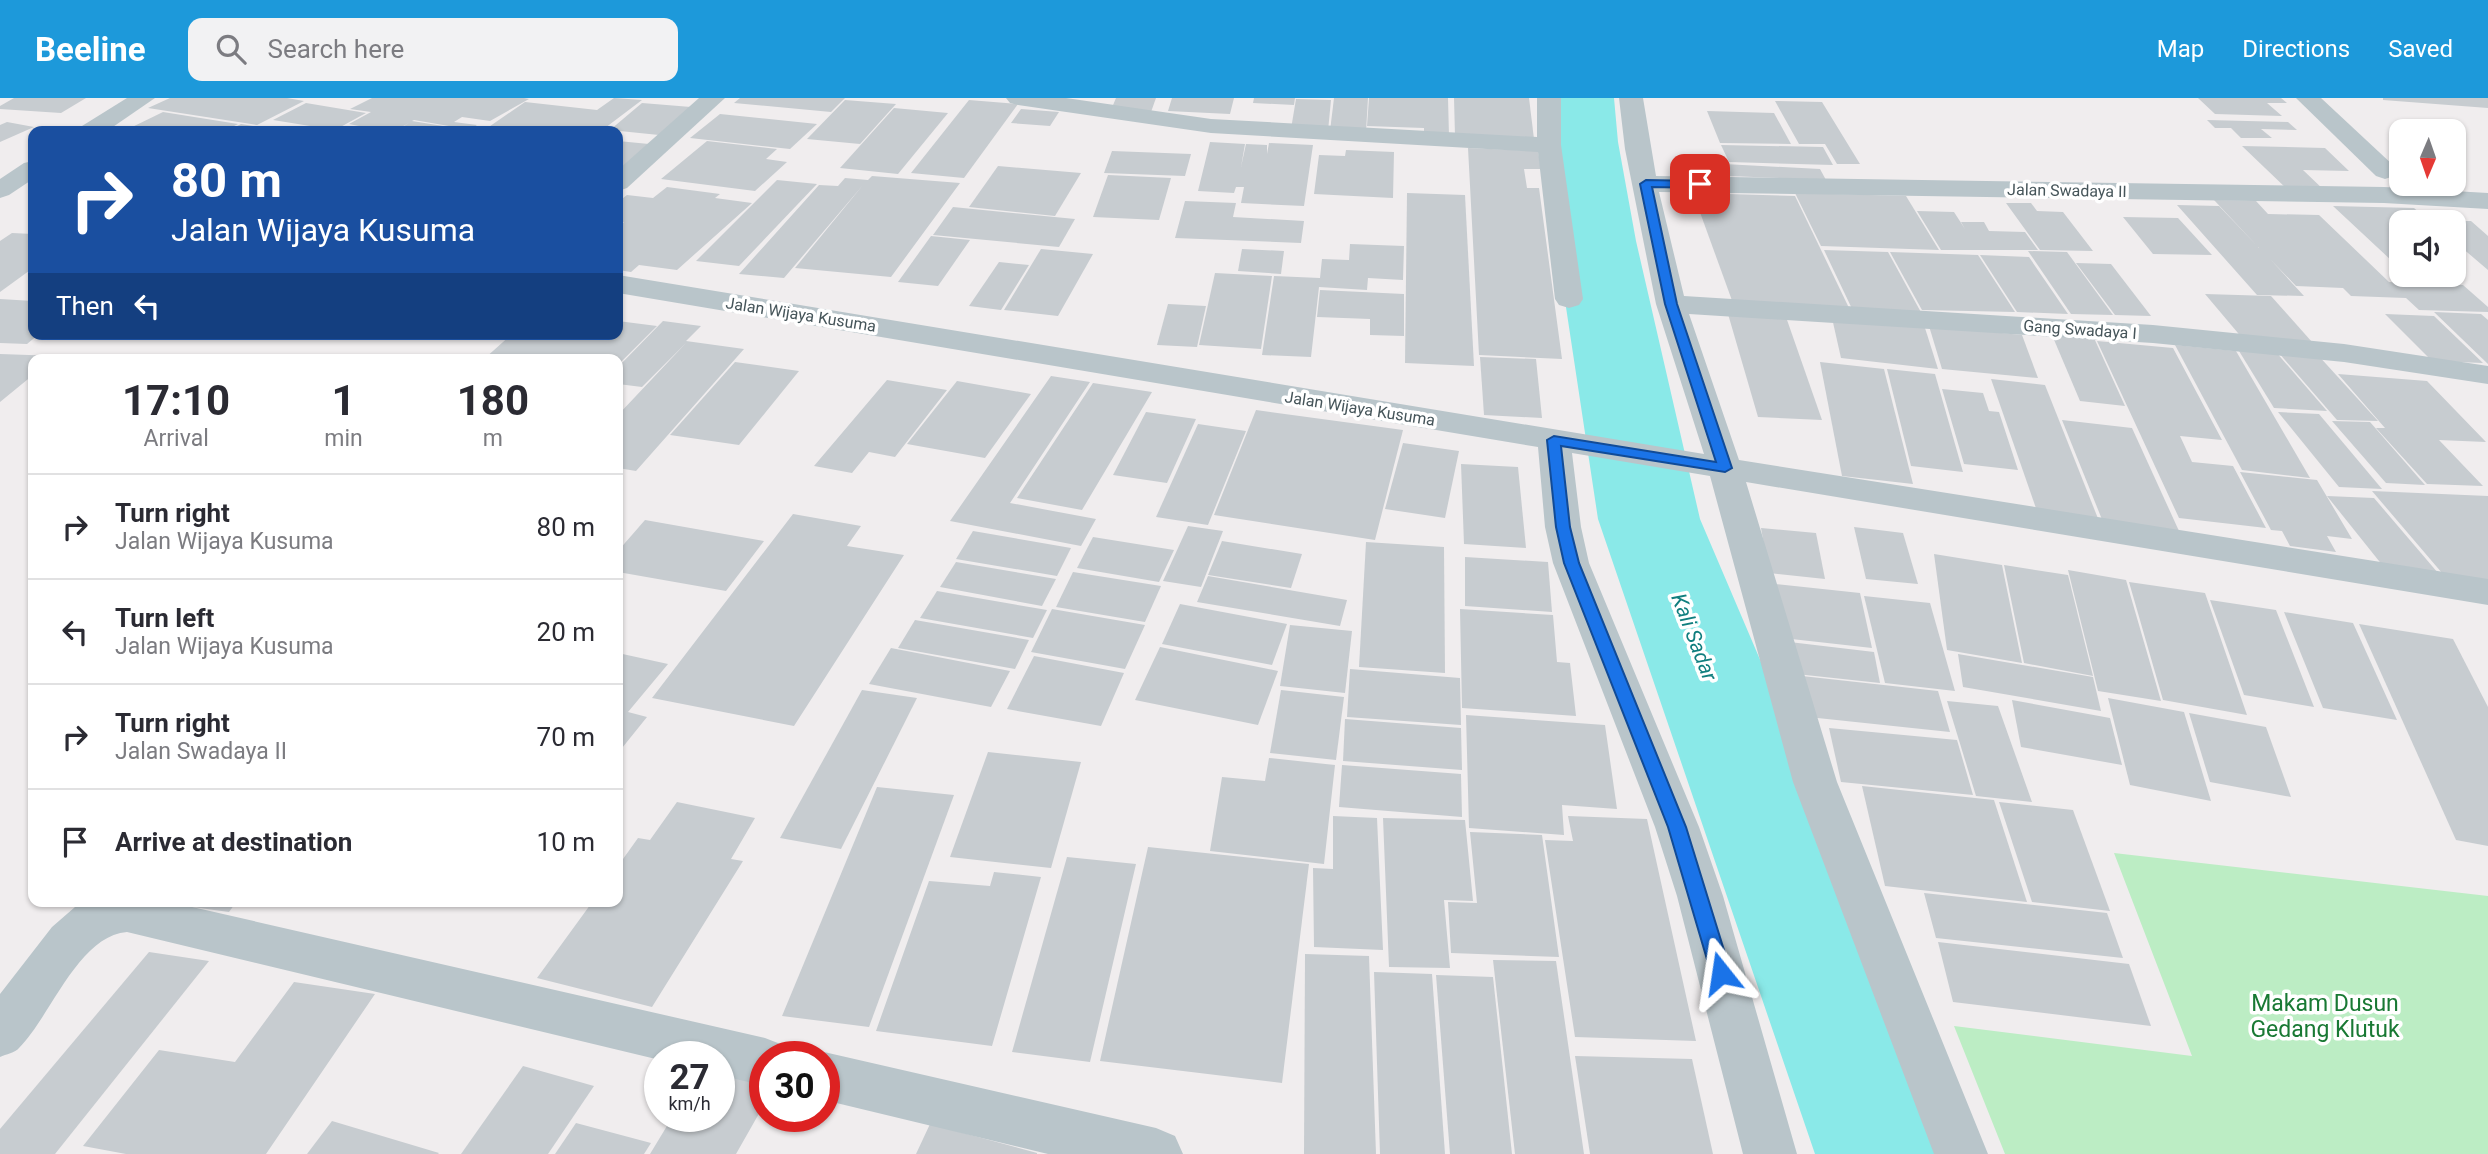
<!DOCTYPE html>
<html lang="en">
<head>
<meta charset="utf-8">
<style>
  :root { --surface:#fff; --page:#f2f2f3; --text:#2b2b33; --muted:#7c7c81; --line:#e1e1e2; --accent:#1d99da }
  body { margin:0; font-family:Roboto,sans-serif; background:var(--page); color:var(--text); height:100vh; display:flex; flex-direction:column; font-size:26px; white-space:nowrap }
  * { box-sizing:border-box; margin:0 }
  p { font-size:23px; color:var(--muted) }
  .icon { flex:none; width:38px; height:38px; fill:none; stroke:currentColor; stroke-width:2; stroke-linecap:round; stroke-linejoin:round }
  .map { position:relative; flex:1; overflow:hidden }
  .sheet { position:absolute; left:28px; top:256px; width:595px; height:553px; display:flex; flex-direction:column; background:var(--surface); border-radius:14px; box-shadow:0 2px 5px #0004 }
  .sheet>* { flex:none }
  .hud { position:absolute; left:28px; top:28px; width:595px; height:214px; border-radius:14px; box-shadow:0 2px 5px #0004; background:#1a4fa0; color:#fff; overflow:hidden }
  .needle { width:46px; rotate:182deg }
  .buttons { position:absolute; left:2389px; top:21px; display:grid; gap:14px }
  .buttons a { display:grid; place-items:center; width:77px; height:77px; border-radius:14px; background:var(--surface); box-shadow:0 2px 5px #0004; font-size:35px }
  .speed { position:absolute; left:644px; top:943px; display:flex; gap:14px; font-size:35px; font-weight:700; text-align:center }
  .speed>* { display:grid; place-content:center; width:91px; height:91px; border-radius:50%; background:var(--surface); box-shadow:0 2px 5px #0004; line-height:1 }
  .speed small { font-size:18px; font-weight:400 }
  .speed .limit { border:10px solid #d22; background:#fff; color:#111 }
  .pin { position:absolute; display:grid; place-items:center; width:60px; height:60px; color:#fff; margin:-30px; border-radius:14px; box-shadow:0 4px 10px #0006 }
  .me { position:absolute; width:77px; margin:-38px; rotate:345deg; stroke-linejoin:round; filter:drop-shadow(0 0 5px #0008) }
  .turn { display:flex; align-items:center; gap:24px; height:147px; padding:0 28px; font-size:32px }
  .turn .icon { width:91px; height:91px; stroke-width:2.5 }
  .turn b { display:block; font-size:49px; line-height:60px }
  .then { display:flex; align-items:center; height:66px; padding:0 28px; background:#0003; gap:14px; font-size:26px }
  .eta { display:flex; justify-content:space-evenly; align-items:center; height:119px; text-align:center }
  .eta b { font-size:42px; font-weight:700; line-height:49px }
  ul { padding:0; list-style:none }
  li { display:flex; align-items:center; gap:21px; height:105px; padding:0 28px; border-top:2px solid var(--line) }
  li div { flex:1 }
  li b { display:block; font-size:26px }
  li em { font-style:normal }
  header { display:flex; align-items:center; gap:42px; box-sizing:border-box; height:98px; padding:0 35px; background:var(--accent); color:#fff }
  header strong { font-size:33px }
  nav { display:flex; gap:38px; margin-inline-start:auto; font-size:24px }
  .search { width:490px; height:63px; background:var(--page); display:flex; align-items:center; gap:18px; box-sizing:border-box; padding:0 24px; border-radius:14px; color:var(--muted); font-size:26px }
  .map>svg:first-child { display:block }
  .green { fill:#bcedc4 }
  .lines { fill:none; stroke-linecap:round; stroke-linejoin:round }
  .river { fill:#8ae9e8; fill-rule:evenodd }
  .building { fill:#c7ccd0 }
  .minor { fill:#b9c5ca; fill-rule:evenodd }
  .route { fill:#1a73e8; stroke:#114b97; stroke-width:2 }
  .labels { text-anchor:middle; stroke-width:7; stroke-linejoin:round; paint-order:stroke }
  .far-street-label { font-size:16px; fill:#46555a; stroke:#fff }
  .water-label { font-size:21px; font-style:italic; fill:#107e7e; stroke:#fff }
  .near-park-label { font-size:23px; fill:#197934; stroke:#fff }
</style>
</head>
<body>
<header>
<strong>Beeline</strong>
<div class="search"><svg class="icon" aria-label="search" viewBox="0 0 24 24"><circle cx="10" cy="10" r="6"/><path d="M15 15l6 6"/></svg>Search here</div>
<nav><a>Map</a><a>Directions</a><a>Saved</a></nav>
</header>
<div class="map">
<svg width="2488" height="1056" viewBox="0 0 2488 1056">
  <rect width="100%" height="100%" fill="#f0edee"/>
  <polygon class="green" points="2114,755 2488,798 2488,1056 2005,1056 1954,928 2192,958"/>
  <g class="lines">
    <polygon class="river" points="1546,0 1614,0 1618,44 1636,143 1700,421 1971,1056 1815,1056 1598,421 1556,143 1546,44"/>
  </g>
  <g class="building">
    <polygon points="14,0 86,0 61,15 0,11 0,8"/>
    <polygon points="170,0 287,0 304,3 257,27 148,10"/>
    <polygon points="372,0 524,0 529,1 490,23 462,19 454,24 477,27 468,33 439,33 449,28 414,22 412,23 443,28 435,33 396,33 409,25 394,33 384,33 349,26 371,14 350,11"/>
    <polygon points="614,0 642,2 601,33 483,33 525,4 597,12"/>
    <polygon points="740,0 845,0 831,14 734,5"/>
    <polygon points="1116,0 1156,0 1151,14 1111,12"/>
    <polygon points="1172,0 1234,0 1230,16 1168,13"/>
    <polygon points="1254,0 1295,0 1294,7 1253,5"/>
    <polygon points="1334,0 1368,0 1366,34 1330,33"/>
    <polygon points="1369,0 1448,0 1449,38 1424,38 1424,30 1367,28"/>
    <polygon points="1454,0 1529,0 1534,41 1455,38"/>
    <polygon points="2198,0 2281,0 2287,5 2267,5 2282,18 2215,16"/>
    <polygon points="2383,0 2488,0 2488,10 2383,2"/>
    <polygon points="1296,1 1331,2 1328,33 1291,31"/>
    <polygon points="845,2 896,6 860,46 807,41"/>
    <polygon points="969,2 1018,6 964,80 911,75"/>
    <polygon points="1775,3 1822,4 1860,66 1837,66 1825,46 1799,46"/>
    <polygon points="306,5 366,15 335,32 273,22"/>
    <polygon points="642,5 691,9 659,37 610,32"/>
    <polygon points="894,10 948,15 898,76 840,70"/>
    <polygon points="1021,11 1059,14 1050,28 1011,25"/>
    <polygon points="1707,13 1774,15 1791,46 1720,45"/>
    <polygon points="163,14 238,26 224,33 124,33"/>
    <polygon points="720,16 817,26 790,51 690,40"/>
    <polygon points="2207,22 2288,24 2297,32 2261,31 2272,40 2241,40 2231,30 2215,30"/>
    <polygon points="7,24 34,29 0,44 0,27"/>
    <polygon points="241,26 265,30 259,33 228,33"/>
    <polygon points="618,43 649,46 618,73"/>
    <polygon points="707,43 777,51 766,61 787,64 755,93 661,81"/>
    <polygon points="1210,44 1245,46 1241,69 1246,46 1267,47 1267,56 1269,45 1313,47 1304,108 1241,105 1244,89 1236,89 1234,95 1198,93"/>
    <polygon points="1721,47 1823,49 1833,67 1729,64"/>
    <polygon points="2242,48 2325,50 2349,73 2303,72 2326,94 2288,92"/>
    <polygon points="1468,50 1538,53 1541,71 1524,71 1527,90 1539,90 1562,261 1479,257"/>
    <polygon points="1346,52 1394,54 1393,100 1314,96 1319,57 1345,58"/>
    <polygon points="1112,53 1191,56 1185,78 1104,75"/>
    <polygon points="1724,66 1820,71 1826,82 1728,78"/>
    <polygon points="998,68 1081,75 1055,118 969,109"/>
    <polygon points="1108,77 1171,80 1159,122 1093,119"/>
    <polygon points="872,78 960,85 891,179 795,170 863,87 784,180 739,176 819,87 838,88 845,80 868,82"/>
    <polygon points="777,82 817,86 739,168 696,163"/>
    <polygon points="667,89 720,96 715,100 752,105 677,172 639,167 631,174 618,172 618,130 624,124 618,124 618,104 627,97 653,100"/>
    <polygon points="1407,95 1465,97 1474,268 1405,265"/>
    <polygon points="1693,95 1795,98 1850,212 1734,208"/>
    <polygon points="1795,95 1906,98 1939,152 1821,148"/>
    <polygon points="2214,102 2256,103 2268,116 2319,117 2389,184 2463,187 2488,209 2488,214 2419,212 2406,200 2351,198 2343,190 2296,188 2270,161 2304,198 2257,197 2177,107 2219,108 2259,150"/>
    <polygon points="1185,103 1236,105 1233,119 1304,123 1301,145 1175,140"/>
    <polygon points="2006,105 2031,105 2037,113 2063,114 2093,153 2040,152"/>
    <polygon points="2333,108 2414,110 2430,124 2401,124 2401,163 2392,163"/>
    <polygon points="953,109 1075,121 1059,149 933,137"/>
    <polygon points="1917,113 1954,114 1965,131 1961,124 1984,124 1989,133 2025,134 2038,152 1941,152"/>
    <polygon points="2422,115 2448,116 2456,123 2471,123 2488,138 2488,172 2454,143 2454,124 2432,124"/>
    <polygon points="2123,119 2178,120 2212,157 2153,156"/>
    <polygon points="12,135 33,136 33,170 0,194 0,143"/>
    <polygon points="931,138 970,142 938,188 898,184"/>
    <polygon points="1350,146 1404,148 1403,182 1368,180 1367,192 1319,189 1311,259 1262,257 1274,178 1320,180 1322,161 1349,162"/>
    <polygon points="1041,151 1093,156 1058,218 1004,212"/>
    <polygon points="1242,151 1284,153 1281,176 1238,173"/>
    <polygon points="1824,152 1888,154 1923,218 1854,215"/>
    <polygon points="2028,153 2067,154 2113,217 2071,216"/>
    <polygon points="1890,154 1978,157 2015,214 1922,212"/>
    <polygon points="1980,157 2029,159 2068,216 2017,214"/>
    <polygon points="999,164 1029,167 1001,212 969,208"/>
    <polygon points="2076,165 2111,166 2151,218 2115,217"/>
    <polygon points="1215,175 1272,178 1261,251 1199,247"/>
    <polygon points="1320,192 1404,196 1404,238 1370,237 1370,221 1317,219"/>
    <polygon points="2205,196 2271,198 2312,244 2243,241"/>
    <polygon points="0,201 33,203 33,236 39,236 27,246 0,245"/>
    <polygon points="1168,206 1206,208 1197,249 1157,247"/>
    <polygon points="2434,214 2481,216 2488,222 2488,266"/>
    <polygon points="1728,216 1786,219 1822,322 1758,319"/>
    <polygon points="2385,216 2434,218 2483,265 2432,263"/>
    <polygon points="1832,220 1925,230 1938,271 1841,260"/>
    <polygon points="618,223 657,228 618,267 618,261 484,261 512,236 618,236"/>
    <polygon points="663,223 701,228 686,243 744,251 636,373 618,370 618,317 686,245 642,289 618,286 618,269"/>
    <polygon points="1929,228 2022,237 2038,280 1942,271"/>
    <polygon points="2052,237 2094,240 2125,308 2080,303"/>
    <polygon points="2097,243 2173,250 2222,342 2180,338 2192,364 2233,368 2266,430 2179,420"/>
    <polygon points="2175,247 2236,253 2310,380 2242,372"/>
    <polygon points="2239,253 2276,254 2327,313 2274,310"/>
    <polygon points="2278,254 2317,256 2378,323 2337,322"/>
    <polygon points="0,256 57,258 53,261 33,261 33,277 0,304"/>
    <polygon points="1480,259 1536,261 1542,320 1484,317"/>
    <polygon points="735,264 799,273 739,347 670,337"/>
    <polygon points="1820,264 1884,271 1913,386 1842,378"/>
    <polygon points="1887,271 1935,276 1963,374 1911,368"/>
    <polygon points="2338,276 2427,283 2486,344 2439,342 2483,388 2427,386 2376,330 2385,330"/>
    <polygon points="1051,278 1090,284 1010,405 1096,421 1081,448 950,423"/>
    <polygon points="1991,281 2045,287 2099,423 2038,416"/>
    <polygon points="887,282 947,292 895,359 869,354 852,375 814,368"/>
    <polygon points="957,283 1031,296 985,360 907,346"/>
    <polygon points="1093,285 1152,294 1082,412 1017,400"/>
    <polygon points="1942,291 1983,295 1989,313 1999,314 2018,372 1964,366"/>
    <polygon points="1256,312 1403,332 1375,442 1214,417"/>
    <polygon points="1146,314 1196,321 1167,385 1113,377"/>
    <polygon points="2278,314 2319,316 2382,391 2339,389"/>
    <polygon points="2062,322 2132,330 2179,433 2103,424"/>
    <polygon points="2332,323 2370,324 2425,387 2386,385"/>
    <polygon points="1198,326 1246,333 1208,427 1156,419"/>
    <polygon points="1403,345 1459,353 1445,420 1385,411"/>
    <polygon points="1461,366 1518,369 1526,450 1464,446"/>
    <polygon points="2240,374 2317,382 2352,441 2327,438 2336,454 2290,448 2282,433 2271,432"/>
    <polygon points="2372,393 2488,398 2488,483 2448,482"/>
    <polygon points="2327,398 2374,400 2438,475 2387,473"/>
    <polygon points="793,416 861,428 847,448 904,457 794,628 652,600"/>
    <polygon points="645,422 764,443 726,493 618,474 618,453"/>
    <polygon points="1188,428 1223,433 1201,489 1163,483"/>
    <polygon points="1854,429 1903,435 1918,486 1866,481"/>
    <polygon points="1761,430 1816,435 1825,481 1769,475"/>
    <polygon points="973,433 1071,450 1057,478 956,461"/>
    <polygon points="1093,439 1174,452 1159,484 1077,470"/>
    <polygon points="1222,443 1302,456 1291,490 1208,477"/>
    <polygon points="1366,444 1444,449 1445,575 1359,569"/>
    <polygon points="1934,456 2002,467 2022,565 1947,552"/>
    <polygon points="1465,459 1548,464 1552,514 1465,508"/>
    <polygon points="956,464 1056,481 1042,508 940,489"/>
    <polygon points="2004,467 2068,477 2093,578 2024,565"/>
    <polygon points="2068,472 2126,482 2161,603 2098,593"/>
    <polygon points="1073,474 1161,488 1145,524 1056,509"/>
    <polygon points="1208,478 1347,502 1340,528 1197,504"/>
    <polygon points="2129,484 2205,495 2247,617 2163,602"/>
    <polygon points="1765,485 1860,495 1872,550 1774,539"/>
    <polygon points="937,493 1047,512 1033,540 920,520"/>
    <polygon points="1864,498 1930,505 1955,593 1885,585"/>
    <polygon points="2210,502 2276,512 2314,609 2244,597"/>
    <polygon points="1180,506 1287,526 1272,567 1162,546"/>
    <polygon points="1052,511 1145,527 1125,571 1031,554"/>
    <polygon points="1460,511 1553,517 1557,564 1570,565 1576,618 1462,610"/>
    <polygon points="2284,514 2353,525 2397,622 2323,610"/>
    <polygon points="915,522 1029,542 1015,571 898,550"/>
    <polygon points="2359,526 2453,541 2488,609 2488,748 2456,742"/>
    <polygon points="1290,527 1352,533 1345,595 1280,588"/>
    <polygon points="1781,543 1874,554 1880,585 1787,575"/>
    <polygon points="1160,549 1278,573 1258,627 1135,602"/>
    <polygon points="891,550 1010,573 991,609 869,586"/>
    <polygon points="618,555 668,566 628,614 647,619 618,655"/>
    <polygon points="1958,556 2093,579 2101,613 1963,589"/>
    <polygon points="1034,558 1124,575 1101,628 1007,611"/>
    <polygon points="1350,571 1460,580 1461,627 1347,619"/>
    <polygon points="1802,578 1938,593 1950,634 1808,619"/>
    <polygon points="862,592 917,600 841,751 780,740"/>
    <polygon points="1281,592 1344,599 1336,662 1270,655"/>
    <polygon points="2108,600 2184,614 2211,703 2130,687"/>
    <polygon points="2012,602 2110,620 2122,667 2021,649"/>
    <polygon points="1947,603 1998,608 2032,704 1976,698"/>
    <polygon points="2189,615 2266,629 2291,699 2210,684"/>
    <polygon points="1466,617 1605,627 1617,711 1562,707 1564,737 1469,730"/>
    <polygon points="1345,621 1461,630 1462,672 1343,663"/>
    <polygon points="1829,630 1957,642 1973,697 1841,684"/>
    <polygon points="988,654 1081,664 1051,770 950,759"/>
    <polygon points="1269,660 1335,667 1324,766 1210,753 1222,679 1265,683"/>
    <polygon points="1342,667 1461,676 1462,719 1339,709"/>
    <polygon points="1862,688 1994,702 2027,804 1885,788"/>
    <polygon points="877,689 954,697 869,929 782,918"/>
    <polygon points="677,704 755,720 731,761 743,763 652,909 537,880 593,803 618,803 618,768 638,740 650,742"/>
    <polygon points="1999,704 2073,712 2110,813 2032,804"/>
    <polygon points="1333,718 1377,720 1383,852 1314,849 1313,770 1333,771"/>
    <polygon points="1568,718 1647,721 1696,943 1575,939 1545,742 1573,743"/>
    <polygon points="1383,720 1465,722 1473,803 1444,802 1450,870 1389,869"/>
    <polygon points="1470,734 1542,737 1559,859 1451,855 1448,804 1477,805"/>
    <polygon points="1148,749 1309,766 1282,985 1100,963"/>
    <polygon points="1067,759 1136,766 1090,964 1012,954"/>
    <polygon points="994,774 1041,779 992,948 876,933 929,783 990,788"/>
    <polygon points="1924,795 2107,815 2123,860 1936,840"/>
    <polygon points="173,803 237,803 229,814 170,806"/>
    <polygon points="1938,844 2129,866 2151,928 1953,904"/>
    <polygon points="149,854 209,863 55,1056 0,1056 0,1031"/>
    <polygon points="1305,856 1369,858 1376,1056 1304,1056"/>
    <polygon points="1493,862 1556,863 1584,1056 1515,1056"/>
    <polygon points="1374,874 1432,876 1445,1056 1380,1056"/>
    <polygon points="1436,877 1493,879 1512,1056 1450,1056"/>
    <polygon points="294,884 375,896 266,1056 126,1056 83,1048 159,952 235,964"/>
    <polygon points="1575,958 1692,961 1713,1056 1590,1056"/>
    <polygon points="523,968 594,988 548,1056 461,1056"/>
    <polygon points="719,973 765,986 765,1005 736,1056 650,1056 673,1018 719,1018"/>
    <polygon points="332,1023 439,1055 438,1056 307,1056"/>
    <polygon points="576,1025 651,1045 644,1056 555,1056"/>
    <polygon points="930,1026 1037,1055 1037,1056 916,1056"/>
  </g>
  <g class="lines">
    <g class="minor">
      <polygon points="127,0 155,0 107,33 79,33 82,28"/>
      <polygon points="699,0 725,0 627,90 618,93 618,72"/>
      <polygon points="1006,0 1066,0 1211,21 1537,39 1537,0 1561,0 1561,47 1583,201 1579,207 1569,210 1559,207 1555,201 1538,54 1211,35 1018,7 1010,5"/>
      <polygon points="1619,0 1643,0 1656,78 2384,89 2488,95 2488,111 2384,105 1659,94 1684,198 2153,227 2344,246 2488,268 2488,286 2344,264 2153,245 1689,216 1739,362 2488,481 2488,507 1746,384 1837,684 1988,1056 1934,1056 1793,684 1710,378 1572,355 1581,429 1589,465 1699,729 1723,798 1797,1056 1743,1056 1677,798 1655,729 1553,465 1545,429 1538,349 618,195 618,177 1704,356 1656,206 1625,51"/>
      <polygon points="2296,0 2321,0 2394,68 2398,73 2394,78 2385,81 2376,78"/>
      <polygon points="33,63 33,81 9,97 0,100 0,81 24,65"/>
      <path d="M88,803H166L765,940L783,947L788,959H765V988L719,977V959H660V962L127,834C78,838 51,918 19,950C15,955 6,956 0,959V896L52,829L75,809Z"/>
      <polygon points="824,954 1156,1030 1175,1038 1183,1056 1048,1056 824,1002 824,959 811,959"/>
    </g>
  </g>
  <polygon class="route" points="1646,82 1700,83 1706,86 1700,90 1652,89 1677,206 1732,370 1725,374 1561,348 1570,429 1579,465 1686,729 1731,875 1728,881 1721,884 1714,881 1711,875 1668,729 1564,465 1556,429 1547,342 1554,338 1716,364 1665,206 1640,86"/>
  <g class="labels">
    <g class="far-street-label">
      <text transform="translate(2067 92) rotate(1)" y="6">Jalan Swadaya II</text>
      <text transform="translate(801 216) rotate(9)" y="6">Jalan Wijaya Kusuma</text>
      <text transform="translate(2080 231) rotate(4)" y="6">Gang Swadaya I</text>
      <text transform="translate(1360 310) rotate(9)" y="6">Jalan Wijaya Kusuma</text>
    </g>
    <g class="water-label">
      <text transform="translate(1694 539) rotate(69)" y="7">Kali Sadar</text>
    </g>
    <g class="near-park-label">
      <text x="2325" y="913">Makam Dusun<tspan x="2325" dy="26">Gedang Klutuk</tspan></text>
    </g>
  </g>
</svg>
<div class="buttons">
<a><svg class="needle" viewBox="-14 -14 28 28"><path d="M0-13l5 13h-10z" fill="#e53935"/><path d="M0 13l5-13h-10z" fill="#7c7c81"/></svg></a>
<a><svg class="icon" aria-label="sound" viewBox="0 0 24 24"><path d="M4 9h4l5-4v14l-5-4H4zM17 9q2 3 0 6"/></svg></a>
</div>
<div class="speed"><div>27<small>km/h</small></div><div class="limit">30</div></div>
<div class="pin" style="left:1700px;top:86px;background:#d93025"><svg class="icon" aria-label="arrive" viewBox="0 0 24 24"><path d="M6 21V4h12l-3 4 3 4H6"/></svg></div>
<svg class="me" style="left:1721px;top:875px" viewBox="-20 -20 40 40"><path d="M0-17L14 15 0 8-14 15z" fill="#1a73e8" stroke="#fff" stroke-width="4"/></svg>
<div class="hud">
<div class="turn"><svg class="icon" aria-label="right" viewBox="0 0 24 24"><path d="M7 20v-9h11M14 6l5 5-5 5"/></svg><div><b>80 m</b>Jalan Wijaya Kusuma</div></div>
<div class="then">Then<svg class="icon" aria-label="left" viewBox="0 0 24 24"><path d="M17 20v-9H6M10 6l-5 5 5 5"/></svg></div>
</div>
<section class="sheet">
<div class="eta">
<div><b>17:10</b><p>Arrival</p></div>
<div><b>1</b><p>min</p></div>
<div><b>180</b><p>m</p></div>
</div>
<ul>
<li><svg class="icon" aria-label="right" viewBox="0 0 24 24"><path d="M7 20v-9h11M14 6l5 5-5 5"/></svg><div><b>Turn right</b><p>Jalan Wijaya Kusuma</p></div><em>80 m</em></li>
<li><svg class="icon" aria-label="left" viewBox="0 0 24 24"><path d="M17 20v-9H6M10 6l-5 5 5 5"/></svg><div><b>Turn left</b><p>Jalan Wijaya Kusuma</p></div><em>20 m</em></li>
<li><svg class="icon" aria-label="right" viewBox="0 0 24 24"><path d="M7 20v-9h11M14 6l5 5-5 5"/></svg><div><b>Turn right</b><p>Jalan Swadaya II</p></div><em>70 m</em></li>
<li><svg class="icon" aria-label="arrive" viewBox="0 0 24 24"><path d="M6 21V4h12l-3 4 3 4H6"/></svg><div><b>Arrive at destination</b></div><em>10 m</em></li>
</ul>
</section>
</div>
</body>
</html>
